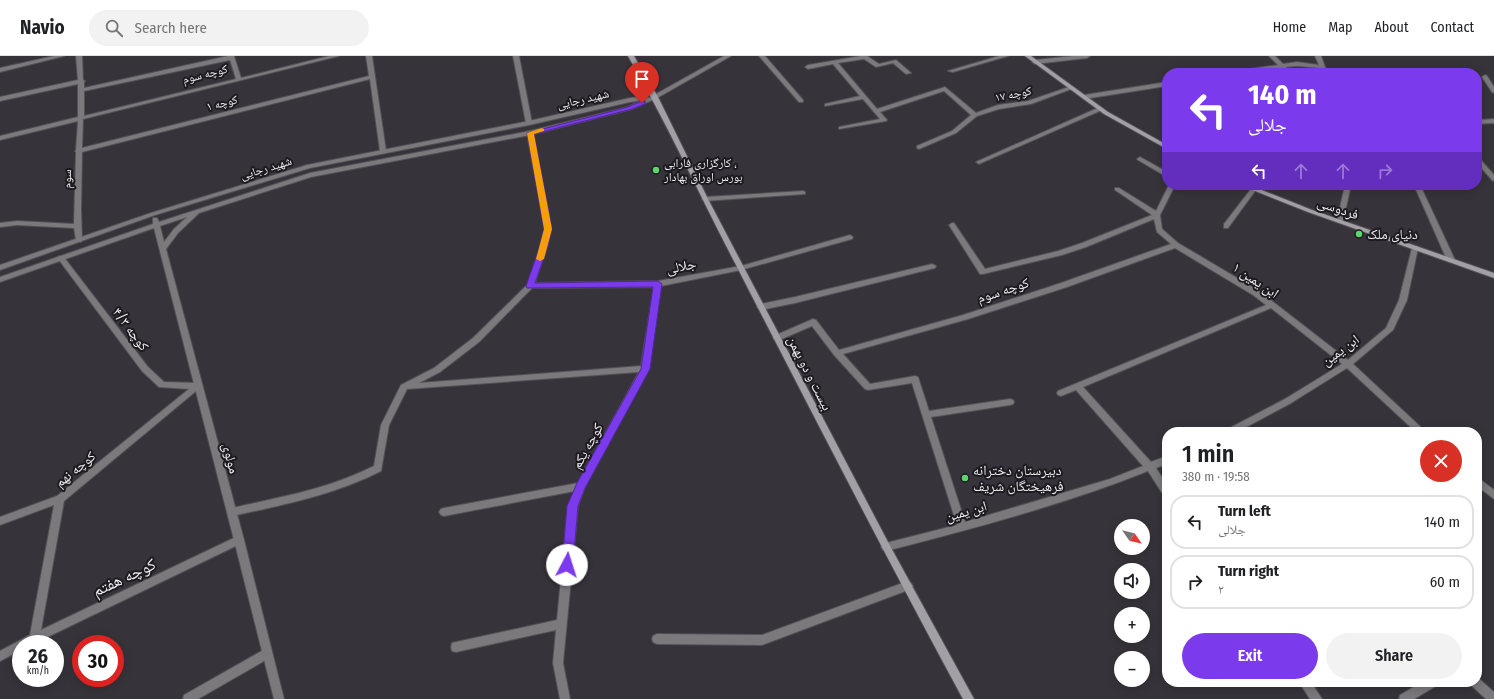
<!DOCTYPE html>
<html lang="en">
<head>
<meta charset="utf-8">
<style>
  :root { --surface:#fff; --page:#f2f2f2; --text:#202124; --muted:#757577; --line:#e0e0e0; --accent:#7c3aed }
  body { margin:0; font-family:"Fira Sans Condensed","Noto Naskh Arabic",sans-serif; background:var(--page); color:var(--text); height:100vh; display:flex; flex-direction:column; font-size:15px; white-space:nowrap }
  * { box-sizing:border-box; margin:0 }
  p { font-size:13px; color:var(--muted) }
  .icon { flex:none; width:22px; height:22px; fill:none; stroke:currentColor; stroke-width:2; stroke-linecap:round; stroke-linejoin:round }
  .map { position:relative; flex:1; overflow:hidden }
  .drawer { position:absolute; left:1162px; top:371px; width:320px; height:260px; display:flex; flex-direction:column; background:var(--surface); border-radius:16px; box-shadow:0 2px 10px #0003 }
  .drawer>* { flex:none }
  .banner { position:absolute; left:1162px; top:12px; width:320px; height:122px; border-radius:16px; box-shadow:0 2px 10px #0003; background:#7c3aed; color:#fff; overflow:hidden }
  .needle { width:26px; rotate:124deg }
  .controls { position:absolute; left:1114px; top:463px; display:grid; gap:8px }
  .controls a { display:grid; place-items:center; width:36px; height:36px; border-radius:50%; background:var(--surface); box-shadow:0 2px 10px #0003; font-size:20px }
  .speed { position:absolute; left:12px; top:579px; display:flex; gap:8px; font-size:20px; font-weight:700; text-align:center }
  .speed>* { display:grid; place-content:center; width:52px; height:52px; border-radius:50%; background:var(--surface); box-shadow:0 2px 10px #0003; line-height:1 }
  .speed small { font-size:10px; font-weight:400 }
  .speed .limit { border:6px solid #d22; background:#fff; color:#111 }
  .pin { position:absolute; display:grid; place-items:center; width:34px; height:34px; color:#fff; margin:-41px -17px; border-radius:50% 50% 50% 0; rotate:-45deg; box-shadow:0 0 4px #0007 }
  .pin .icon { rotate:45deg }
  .me { position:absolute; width:44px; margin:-22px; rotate:5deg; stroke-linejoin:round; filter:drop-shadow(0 0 3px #0008) }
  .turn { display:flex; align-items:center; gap:14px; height:84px; padding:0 20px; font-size:18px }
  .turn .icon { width:52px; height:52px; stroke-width:2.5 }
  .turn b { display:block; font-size:28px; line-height:34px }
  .lanes { display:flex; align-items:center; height:38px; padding:0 20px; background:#0003; justify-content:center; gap:20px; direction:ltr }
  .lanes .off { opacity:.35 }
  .round { display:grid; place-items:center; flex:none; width:42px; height:42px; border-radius:21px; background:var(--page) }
  .head { display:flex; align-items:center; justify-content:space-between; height:68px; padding:0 20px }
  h1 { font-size:24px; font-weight:600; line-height:30px }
  .button { display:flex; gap:8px; margin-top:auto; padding:8px 20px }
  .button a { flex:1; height:46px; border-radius:24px; background:var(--accent); color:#fff; font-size:16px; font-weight:600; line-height:46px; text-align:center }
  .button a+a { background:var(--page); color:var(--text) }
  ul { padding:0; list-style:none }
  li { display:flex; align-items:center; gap:12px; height:54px; margin:0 8px 6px; padding:0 12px; border:2px solid var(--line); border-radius:16px }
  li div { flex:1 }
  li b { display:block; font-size:15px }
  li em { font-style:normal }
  header { display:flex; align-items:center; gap:24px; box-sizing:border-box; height:56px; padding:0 20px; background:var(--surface); border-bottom:1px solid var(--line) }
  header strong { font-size:19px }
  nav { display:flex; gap:22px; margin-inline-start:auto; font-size:14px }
  .search { width:280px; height:36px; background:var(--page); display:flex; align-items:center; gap:10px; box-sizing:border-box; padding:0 14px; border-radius:22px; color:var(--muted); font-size:15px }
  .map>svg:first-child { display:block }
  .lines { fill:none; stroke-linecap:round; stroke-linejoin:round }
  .minor-casing { stroke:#545057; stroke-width:2 }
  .tertiary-casing { stroke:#545057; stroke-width:2 }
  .secondary-casing { stroke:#545057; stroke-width:2 }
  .minor { fill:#7b797c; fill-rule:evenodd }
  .tertiary { fill:#7b797c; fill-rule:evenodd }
  .secondary { fill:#a29fa5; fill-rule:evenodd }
  .route { fill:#7c3aed; stroke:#51269a }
  .slow { fill:#f59e0b }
  .poi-dot { fill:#5cd56d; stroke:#1d1b1f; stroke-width:1.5 }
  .labels { text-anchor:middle; stroke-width:4; stroke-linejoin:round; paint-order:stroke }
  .far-street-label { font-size:12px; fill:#eeebf0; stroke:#1d1b1f }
  .far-poi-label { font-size:12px; fill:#eeebf0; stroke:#1d1b1f; text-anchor:start }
  .street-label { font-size:14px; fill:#eeebf0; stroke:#1d1b1f }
  .poi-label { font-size:14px; fill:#eeebf0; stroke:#1d1b1f; text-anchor:start }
  .near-street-label { font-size:17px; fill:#eeebf0; stroke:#1d1b1f }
</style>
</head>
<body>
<header>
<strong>Navio</strong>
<div class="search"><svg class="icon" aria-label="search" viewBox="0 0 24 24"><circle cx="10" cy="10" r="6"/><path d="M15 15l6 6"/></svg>Search here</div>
<nav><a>Home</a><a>Map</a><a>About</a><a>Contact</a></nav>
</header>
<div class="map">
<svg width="1494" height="643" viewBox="0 0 1494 643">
  <rect width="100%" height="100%" fill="#37333a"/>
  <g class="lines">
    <defs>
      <g id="minor">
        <polygon points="54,0 64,0 0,16 0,12"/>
        <path d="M76,0H82L83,24L85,25L84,26V32L228,0H234L241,22L329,0H339L83,63L82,92L369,20L366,0H372L386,95L383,97L380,95L370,23L82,96L81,154L82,184L81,186H77L76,184L74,172L17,169L0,171V167L17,165L74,168L76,96L75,95L76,94L78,65L0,84V80L78,61V28L0,45V41L78,24ZM230,4L236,23L84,60V35Z"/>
        <polygon points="513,0 519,0 532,67 529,69 526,67"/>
        <polygon points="759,0 765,0 803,44 803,46 799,46"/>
        <polygon points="861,0 867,0 879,8 896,4 911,17 906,18 893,7 876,11 864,3 838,7 877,53 945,31 976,57 998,49 1028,45 1069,31 1074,32 1031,48 999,53 977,60 956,77 919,93 917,92 917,90 952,75 971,59 944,35 880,56 887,64 886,65 839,73 839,71 880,63 863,43 825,50 825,48 860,40 833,8 808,13 805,11 808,9"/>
        <polygon points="999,0 1008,0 953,16 948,15"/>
        <polygon points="1073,0 1090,0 1087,2 1035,8 1032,6 1035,4"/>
        <polygon points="1269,0 1275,0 1283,8 1297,6 1319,9 1315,0 1321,0 1325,11 1329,17 1323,17 1320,12 1297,10 1286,11 1292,17 1286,17 1281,12 1247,17 1233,17 1236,15 1278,9"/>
        <polygon points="1485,19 1487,20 1494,31 1494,37 1492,36 1482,21"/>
        <polygon points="1167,26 1167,30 1084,43 1081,41 1084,39"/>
        <polygon points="1100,51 1102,52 1102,54 981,107 979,108 976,106"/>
        <polygon points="1494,63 1494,67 1477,68 1477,64"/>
        <path d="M530,75L533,77L551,173L547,190L535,227L658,225L741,210L850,179L853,181L852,183L741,214L661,230L649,313L585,431L578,450L563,607L570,643H560L553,607L556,574L456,596L452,595L451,591L452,587L456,586L557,564L568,450L575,435L444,460L441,459L439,456L441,453L444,452L578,427L639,316L407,333L389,369L381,415C334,439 283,449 232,460L229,459L227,456L229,453L232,452C281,441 329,433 374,410L381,369L401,329L434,312L473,282L527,229L541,190L545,173L527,77ZM654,231L641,310L419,327L440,316L479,286L532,232Z"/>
        <polygon points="1140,101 1167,116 1167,121 1138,104 1137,103"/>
        <polygon points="1477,101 1479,102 1494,119 1494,125 1492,124 1477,107"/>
        <path d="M1169,129H1175L1160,159L1162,173L1178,187L1259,235L1348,304L1386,272L1399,244L1412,192L1413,190H1417L1418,192L1407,244L1393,274L1353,308L1426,376H1416L1347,312L1291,347L1237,376H1225L1226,374L1285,343L1342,308L1271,252L1083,331L1151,406L1167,400V408L1156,412L1167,429V441L1164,440L1148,415C1063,449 974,472 886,495L883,494L881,491L883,488L886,487L957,469L912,327L868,334L865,333L834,299L812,270L777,285L773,282L774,280L813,263L816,264L839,294L963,259L1061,227L1171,188L1157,176L1154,163L1086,191L1062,199L983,218H980L949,169L952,167H954L985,213L1058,195L1082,187L1152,159L1115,134V132H1119L1156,155ZM1175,192L1253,239L1266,249L1058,335L1057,337L1058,339L1061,340L1076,334L1143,410L1110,423L965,466L931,361L1010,349L1013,348L1014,346L1013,344L1010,343L929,355L918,321L915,320L870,328L843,298L968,263L1067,231Z"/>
        <polygon points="1345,129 1351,129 1343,165 1340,167 1337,165"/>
        <polygon points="1414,129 1420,129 1455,204 1453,206 1449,206 1447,204"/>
        <polygon points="1253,132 1255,133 1255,135 1228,172 1224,172 1224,168 1251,133"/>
        <polygon points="803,135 805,136 805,138 705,145 702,143 705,141"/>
        <polygon points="59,200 63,200 148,311 164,326 198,327 201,328 202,330 64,445 41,574 236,481 239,480 242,481 244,484 242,487 33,588 21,588 21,594 0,605 0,595 30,579 54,449 0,469 0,461 57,440 189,333 159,331 142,315 59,204 57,202"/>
        <polygon points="932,208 936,210 935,212 795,247 761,254 757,251 761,248 795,241"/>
        <polygon points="1477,421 1494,434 1494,443 1477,430"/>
        <polygon points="908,525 911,527 913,530 911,533 762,589 657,588 653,586 652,583 653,580 657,578 762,579"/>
        <polygon points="267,592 271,593 272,597 271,601 198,643 183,643 184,639"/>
        <polygon points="1477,621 1494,636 1494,643 1486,643 1472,630 1471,626 1477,626"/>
        <polygon points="1299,626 1311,626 1322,643 1310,643"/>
        <polygon points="1422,626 1437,626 1436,630 1414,643 1399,643 1400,639"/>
      </g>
      <path id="tertiary" d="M724,0H731L657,42L632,53L530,79L311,121L199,157L178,177L166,193L244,484L284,643H274L234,484L154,172L0,226V221L153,168V162H157L159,166L310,117L530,75L628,51L643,44L630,46L529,69L310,112L155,159L0,214V209L151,157L307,109L529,65L630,42L646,40L649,42ZM187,161L174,173L164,186L160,170Z"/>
      <g id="secondary">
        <path d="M628,0H634L658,41L708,143L889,488L974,643H963C885,499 810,353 735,207C699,138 667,67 628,0Z"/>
        <polygon points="1025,0 1031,0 1108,56 1167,89 1167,93 1104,58"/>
        <polygon points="1240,129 1249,129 1312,154 1494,217 1494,222 1308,156"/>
      </g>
    </defs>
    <use href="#minor" class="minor-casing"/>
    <use href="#tertiary" class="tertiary-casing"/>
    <use href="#secondary" class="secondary-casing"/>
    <use href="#minor" class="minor"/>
    <use href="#tertiary" class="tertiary"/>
    <use href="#secondary" class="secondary"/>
  </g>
  <polygon class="route" points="642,45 645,45 645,48 632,53 534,78 552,173 548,190 535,227 658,225 662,228 650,313 585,432 578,450 573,509 571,513 567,514 563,513 562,509 567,450 577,427 641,313 653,231 527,232 526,230 540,190 544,173 527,77 628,51"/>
  <polygon class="slow" points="542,72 544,73 544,75 534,78 552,173 544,203 540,205 536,203 544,173 527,77"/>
  <g class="poi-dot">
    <circle cx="656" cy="114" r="4"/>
    <circle cx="1359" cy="178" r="4"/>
    <circle cx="965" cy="422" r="4"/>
  </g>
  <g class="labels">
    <g class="far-street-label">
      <text transform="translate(205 18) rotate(-14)" y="4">کوچه سوم</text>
      <text transform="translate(1013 38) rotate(-11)" y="4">۱۷ کوچه</text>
      <text transform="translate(583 43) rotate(-13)" y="4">شهید رجایی</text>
      <text transform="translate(222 47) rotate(-14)" y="4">۱ کوچه</text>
      <text transform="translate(266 112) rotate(-17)" y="4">شهید رجایی</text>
      <text transform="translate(67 123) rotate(-89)" y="4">سوم</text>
    </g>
    <g class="far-poi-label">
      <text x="664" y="111">کارگزاری فارابی ،<tspan x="664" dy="14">بورس اوراق بهادار</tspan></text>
    </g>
    <g class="street-label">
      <text transform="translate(1338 152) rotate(19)" y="5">فردوسی</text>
      <text transform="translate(681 210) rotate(-11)" y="5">جلالی</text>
      <text transform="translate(1256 224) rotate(34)" y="5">ابن یمین ۱</text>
      <text transform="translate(1003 234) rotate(-18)" y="5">کوچه سوم</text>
      <text transform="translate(131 273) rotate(53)" y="5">کوچه ۴/۳</text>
      <text transform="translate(1340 294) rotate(-36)" y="5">ابن یمین</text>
      <text transform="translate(810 317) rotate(63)" y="5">بیست و دو بهمن</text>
      <text transform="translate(587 390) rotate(-61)" y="5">کوچه یکم</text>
      <text transform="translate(231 402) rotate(75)" y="5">مولوی</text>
      <text transform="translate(75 413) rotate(-39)" y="5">کوچه نهم</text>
      <text transform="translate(966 455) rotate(-16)" y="5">ابن یمین</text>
    </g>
    <g class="poi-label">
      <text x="1367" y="183">دنیای ملک</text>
      <text x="973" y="419">دبیرستان دخترانه<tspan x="973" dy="16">فرهیختگان شریف</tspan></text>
    </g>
    <g class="near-street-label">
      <text transform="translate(124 521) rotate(-25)" y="6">کوچه هفتم</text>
    </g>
  </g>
</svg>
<div class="controls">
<a><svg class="needle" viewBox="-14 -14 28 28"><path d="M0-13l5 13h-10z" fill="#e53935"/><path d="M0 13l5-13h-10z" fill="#757577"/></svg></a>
<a><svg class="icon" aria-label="sound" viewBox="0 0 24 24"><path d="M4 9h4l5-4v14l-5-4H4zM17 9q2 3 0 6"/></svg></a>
<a>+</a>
<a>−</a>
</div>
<div class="speed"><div>26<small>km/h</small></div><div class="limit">30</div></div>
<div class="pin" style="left:642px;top:47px;background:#d93025"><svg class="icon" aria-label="arrive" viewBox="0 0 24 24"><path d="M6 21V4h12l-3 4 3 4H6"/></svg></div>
<svg class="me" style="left:567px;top:509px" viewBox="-20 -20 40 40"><circle r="19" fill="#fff"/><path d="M0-13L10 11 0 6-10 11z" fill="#7c3aed"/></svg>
<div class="banner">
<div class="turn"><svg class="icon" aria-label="left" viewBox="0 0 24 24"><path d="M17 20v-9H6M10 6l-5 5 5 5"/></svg><div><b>140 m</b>جلالی</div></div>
<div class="lanes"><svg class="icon" aria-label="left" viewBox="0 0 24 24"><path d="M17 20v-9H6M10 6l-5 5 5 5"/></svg><svg class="icon off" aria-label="ahead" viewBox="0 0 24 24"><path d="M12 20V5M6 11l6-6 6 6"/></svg><svg class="icon off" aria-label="ahead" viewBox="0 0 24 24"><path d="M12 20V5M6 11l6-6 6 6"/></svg><svg class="icon off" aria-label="right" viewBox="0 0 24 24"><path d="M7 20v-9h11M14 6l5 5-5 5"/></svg></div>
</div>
<section class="drawer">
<div class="head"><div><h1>1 min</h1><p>380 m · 19:58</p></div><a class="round" style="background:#d93025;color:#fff"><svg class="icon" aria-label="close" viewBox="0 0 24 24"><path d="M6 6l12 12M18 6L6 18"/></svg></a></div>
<ul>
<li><svg class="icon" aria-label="left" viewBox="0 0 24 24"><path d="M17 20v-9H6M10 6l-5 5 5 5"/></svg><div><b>Turn left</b><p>جلالی</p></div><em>140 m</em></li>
<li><svg class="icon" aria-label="right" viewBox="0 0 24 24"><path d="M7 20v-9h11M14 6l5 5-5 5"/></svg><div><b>Turn right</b><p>۲</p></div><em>60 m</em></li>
</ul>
<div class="button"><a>Exit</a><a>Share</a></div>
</section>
</div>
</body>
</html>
